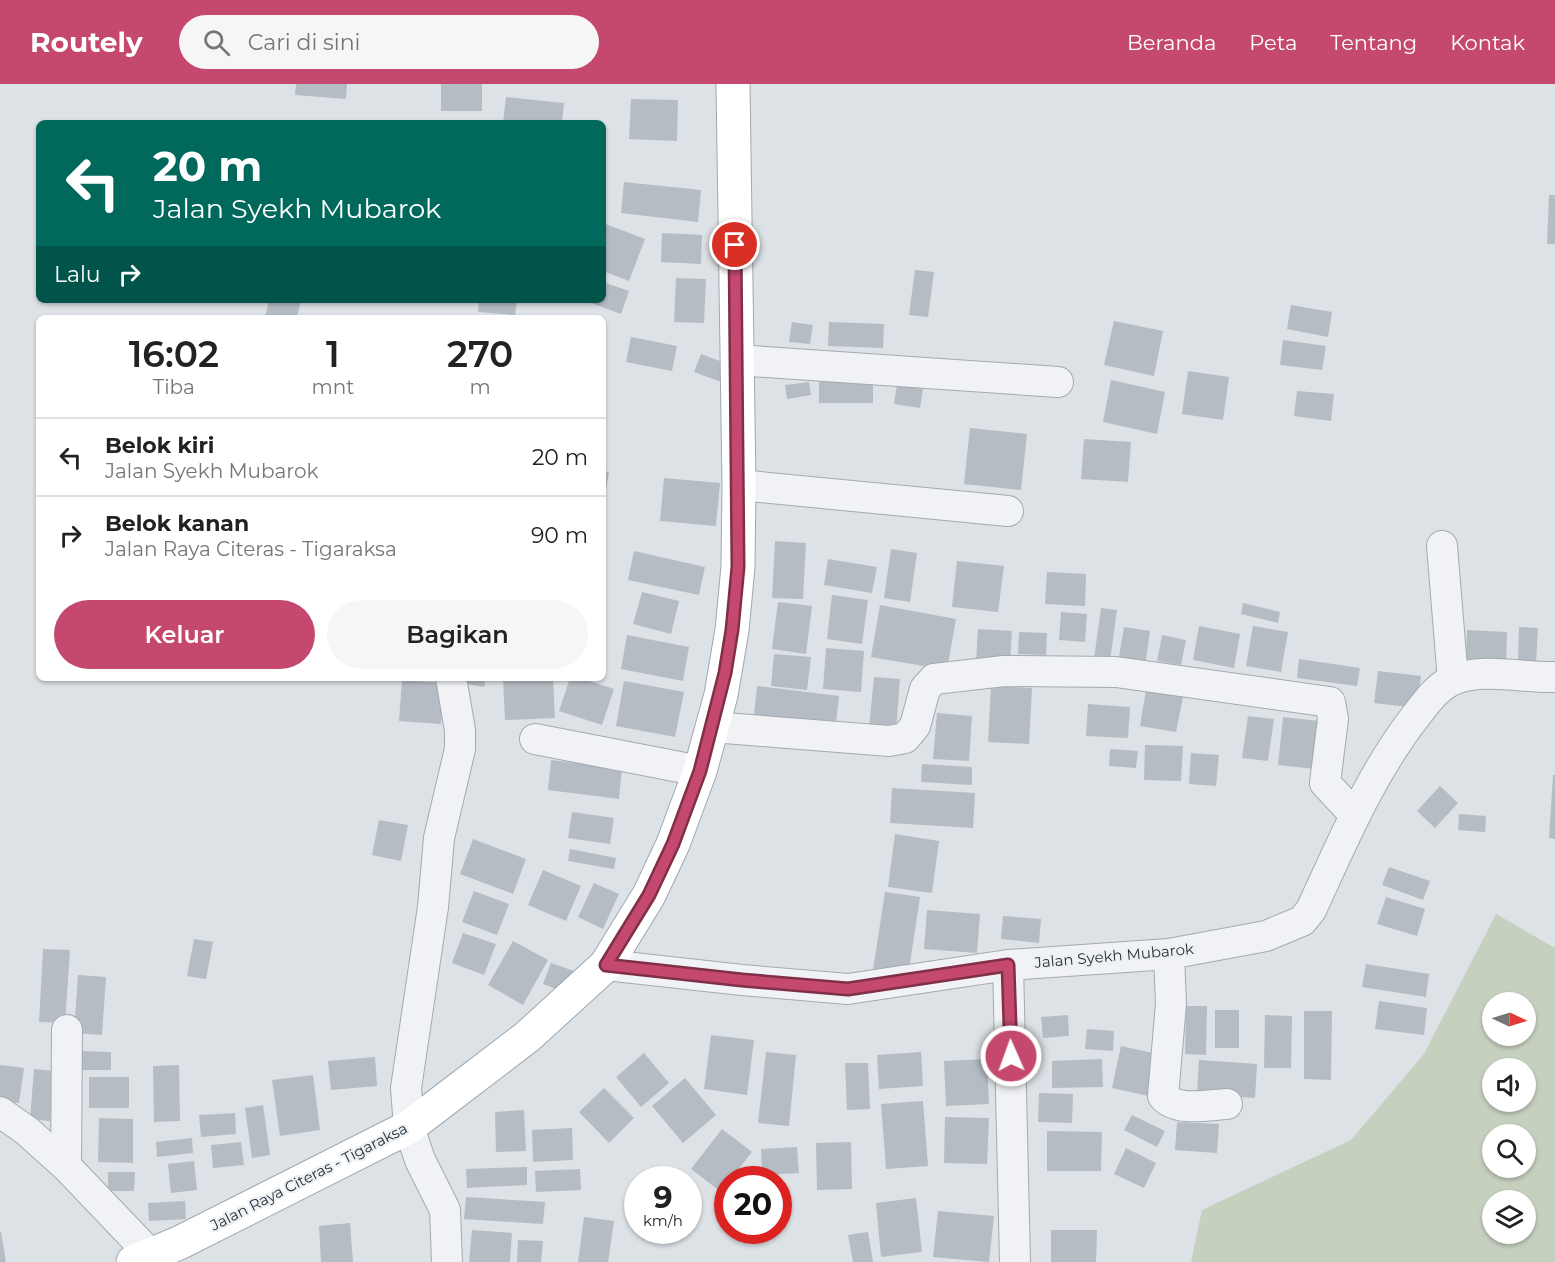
<!DOCTYPE html>
<html lang="id">
<head>
<meta charset="utf-8">
<style>
  :root { --surface:#fff; --page:#f6f6f6; --text:#222; --muted:#767676; --line:#e0e0e0; --accent:#c5496e }
  body { margin:0; font-family:Montserrat,sans-serif; background:var(--page); color:var(--text); height:100vh; display:flex; flex-direction:column; font-size:22px; white-space:nowrap }
  * { box-sizing:border-box; margin:0 }
  p { font-size:20px; color:var(--muted) }
  .icon { flex:none; width:33px; height:33px; fill:none; stroke:currentColor; stroke-width:2; stroke-linecap:round; stroke-linejoin:round }
  .map { position:relative; flex:1; overflow:hidden }
  .details { position:absolute; left:36px; top:231px; width:570px; height:366px; display:flex; flex-direction:column; background:var(--surface); border-radius:9px; box-shadow:0 2px 4px #0004 }
  .details>* { flex:none }
  .hud { position:absolute; left:36px; top:36px; width:570px; height:183px; border-radius:9px; box-shadow:0 2px 4px #0004; background:#00695c; color:#fff; overflow:hidden }
  .needle { width:39px; rotate:94deg }
  .controls { position:absolute; left:1482px; top:908px; display:grid; gap:12px }
  .controls a { display:grid; place-items:center; width:54px; height:54px; border-radius:50%; background:var(--surface); box-shadow:0 2px 4px #0004; font-size:30px }
  .speed { position:absolute; left:624px; top:1082px; display:flex; gap:12px; font-size:30px; font-weight:700; text-align:center }
  .speed>* { display:grid; place-content:center; width:78px; height:78px; border-radius:50%; background:var(--surface); box-shadow:0 2px 4px #0004; line-height:1 }
  .speed small { font-size:15px; font-weight:400 }
  .speed .limit { border:9px solid #d22; background:#fff; color:#111 }
  .pin { position:absolute; display:grid; place-items:center; width:51px; height:51px; color:#fff; margin:-26px; border:3px solid #fff; border-radius:50%; box-shadow:0 2px 6px #0007 }
  .me { position:absolute; width:66px; margin:-33px; rotate:358deg; stroke-linejoin:round; filter:drop-shadow(0 0 4px #0008) }
  .turn { display:flex; align-items:center; gap:21px; height:126px; padding:0 18px; font-size:27px }
  .turn .icon { width:78px; height:78px; stroke-width:2.5 }
  .turn b { display:block; font-size:42px; line-height:51px }
  .then { display:flex; align-items:center; height:57px; padding:0 18px; background:#0003; gap:12px; font-size:22px }
  .eta { display:flex; justify-content:space-evenly; align-items:center; height:102px; text-align:center }
  .eta b { font-size:36px; font-weight:600; line-height:42px }
  .primary-button { display:flex; gap:12px; margin-top:auto; padding:12px 18px }
  .primary-button a { flex:1; height:69px; border-radius:36px; background:var(--accent); color:#fff; font-size:24px; font-weight:600; line-height:69px; text-align:center }
  .primary-button a+a { background:var(--page); color:var(--text) }
  ul { padding:0; list-style:none }
  li { display:flex; align-items:center; gap:18px; height:78px; padding:0 18px; border-top:2px solid var(--line) }
  li div { flex:1 }
  li b { display:block; font-size:22px }
  li em { font-style:normal }
  header { display:flex; align-items:center; gap:36px; box-sizing:border-box; height:84px; padding:0 30px; background:var(--accent); color:#fff }
  header strong { font-size:28px }
  nav { display:flex; gap:33px; margin-inline-start:auto; font-size:21px }
  .search { width:420px; height:54px; background:var(--page); display:flex; align-items:center; gap:15px; box-sizing:border-box; padding:0 21px; border-radius:33px; color:var(--muted); font-size:22px }
  .map>svg:first-child { display:block }
  .green { fill:#c6d0bf; fill-rule:evenodd }
  .building { fill:#b5bcc3 }
  .lines { fill:none; stroke-linecap:round; stroke-linejoin:round }
  .minor-casing { stroke:#a3aab0; stroke-width:32 }
  .major-casing { stroke:#9ea8b1; stroke-width:35 }
  .minor { stroke:#f0f2f5; stroke-width:30 }
  .major { stroke:#fff; stroke-width:33 }
  .route-casing { stroke:#802f48; stroke-width:15 }
  .route { stroke:#c5496e; stroke-width:10 }
  .labels { text-anchor:middle; stroke-width:4.5; stroke-linejoin:round; paint-order:stroke }
  .street-label { font-size:15px; fill:#28323c; stroke:#edf1f4 }
</style>
</head>
<body>
<header>
<strong>Routely</strong>
<div class="search"><svg class="icon" aria-label="search" viewBox="0 0 24 24"><circle cx="10" cy="10" r="6"/><path d="M15 15l6 6"/></svg>Cari di sini</div>
<nav><a>Beranda</a><a>Peta</a><a>Tentang</a><a>Kontak</a></nav>
</header>
<div class="map">
<svg width="1555" height="1178" viewBox="0 0 1555 1178">
  <rect width="100%" height="100%" fill="#dde2e6"/>
  <path class="green" d="M1496,830L1555,864V1178H1191L1202,1126L1351,1056L1424,970ZM1492,918H1526V951H1492ZM1492,984H1526V1017H1492ZM1492,1050H1526V1083H1492ZM1492,1116H1526V1149H1492Z"/>
  <g class="building">
    <polygon points="296,0 347,0 346,15 295,11"/>
    <rect x="441" y="0" width="41" height="27"/>
    <polygon points="506,13 564,19 562,39 503,39"/>
    <polygon points="631,15 678,16 677,57 629,55"/>
    <polygon points="624,98 701,106 698,138 621,129"/>
    <polygon points="1549,111 1555,111 1555,160 1547,160"/>
    <polygon points="603,139 645,155 629,197 603,187"/>
    <polygon points="662,149 702,151 701,180 661,178"/>
    <polygon points="915,186 934,188 928,233 909,231"/>
    <polygon points="676,194 706,195 704,239 674,238"/>
    <polygon points="603,198 629,207 621,230 583,216 603,216"/>
    <polygon points="269,216 301,216 297,234 265,234"/>
    <polygon points="479,216 517,216 515,231 478,228"/>
    <polygon points="1291,221 1332,228 1328,253 1287,245"/>
    <polygon points="1114,237 1163,247 1154,292 1104,281"/>
    <polygon points="792,238 813,241 810,260 789,258"/>
    <polygon points="829,238 884,240 883,264 828,262"/>
    <polygon points="631,253 677,262 672,287 626,278"/>
    <polygon points="1283,256 1326,262 1322,286 1280,281"/>
    <polygon points="701,270 736,283 729,301 694,288"/>
    <polygon points="1188,287 1229,293 1223,336 1182,330"/>
    <polygon points="1111,296 1165,308 1157,350 1103,338"/>
    <polygon points="873,297 873,319 819,319 819,298"/>
    <polygon points="809,298 811,311 787,315 785,301"/>
    <polygon points="897,301 923,305 920,324 894,320"/>
    <polygon points="1297,307 1334,310 1331,337 1294,332"/>
    <polygon points="970,344 1027,350 1021,406 964,400"/>
    <polygon points="1084,355 1131,358 1128,398 1081,395"/>
    <polygon points="603,387 609,388 604,418 603,417"/>
    <polygon points="664,394 720,399 716,442 660,437"/>
    <polygon points="775,457 806,459 803,515 772,514"/>
    <polygon points="891,465 917,469 910,518 884,514"/>
    <polygon points="634,467 705,483 699,511 628,496"/>
    <polygon points="828,475 877,483 872,509 824,501"/>
    <polygon points="957,477 1004,482 998,528 952,523"/>
    <polygon points="1047,488 1086,490 1085,522 1045,520"/>
    <polygon points="642,508 679,517 671,550 633,540"/>
    <polygon points="832,511 868,516 862,560 827,555"/>
    <polygon points="778,518 812,522 806,570 772,565"/>
    <polygon points="1243,519 1280,528 1278,539 1241,530"/>
    <polygon points="880,521 956,535 947,586 871,573"/>
    <polygon points="1101,524 1117,526 1109,584 1093,582"/>
    <polygon points="1061,528 1087,530 1085,558 1059,556"/>
    <polygon points="1199,542 1240,550 1234,584 1193,576"/>
    <polygon points="1253,542 1288,548 1281,588 1246,582"/>
    <polygon points="1124,543 1150,547 1145,583 1118,579"/>
    <polygon points="1519,543 1538,544 1536,580 1518,579"/>
    <polygon points="978,545 1012,547 1010,580 976,578"/>
    <polygon points="1467,546 1507,548 1506,578 1466,576"/>
    <polygon points="1019,548 1047,549 1046,571 1018,570"/>
    <polygon points="627,551 689,563 683,597 621,585"/>
    <polygon points="1162,551 1186,556 1181,581 1157,577"/>
    <polygon points="826,564 864,567 861,608 823,605"/>
    <polygon points="774,570 811,573 807,606 771,602"/>
    <polygon points="1299,575 1360,584 1357,602 1297,594"/>
    <polygon points="1378,587 1421,592 1417,624 1374,619"/>
    <polygon points="874,593 900,595 896,646 869,644"/>
    <polygon points="455,594 486,594 484,603 454,598"/>
    <polygon points="503,594 553,594 555,634 505,636"/>
    <polygon points="570,594 580,594 614,605 602,641 559,627"/>
    <polygon points="402,596 444,599 441,640 399,637"/>
    <polygon points="624,597 684,608 675,653 616,642"/>
    <polygon points="757,602 839,612 835,650 753,640"/>
    <polygon points="991,602 1032,604 1029,660 988,658"/>
    <polygon points="1146,606 1183,613 1176,648 1140,642"/>
    <polygon points="1088,620 1130,623 1128,654 1086,652"/>
    <polygon points="937,629 972,632 969,677 933,675"/>
    <polygon points="1248,632 1274,635 1268,677 1242,674"/>
    <polygon points="1283,633 1320,637 1315,685 1278,681"/>
    <polygon points="1145,661 1183,662 1181,697 1144,696"/>
    <polygon points="1110,665 1138,667 1136,684 1109,682"/>
    <polygon points="1191,669 1219,671 1216,702 1189,700"/>
    <polygon points="551,676 622,684 619,715 548,706"/>
    <polygon points="922,680 972,683 972,701 921,698"/>
    <polygon points="1553,691 1555,691 1555,755 1549,754"/>
    <polygon points="1440,702 1458,719 1435,744 1417,727"/>
    <polygon points="892,704 975,709 973,744 890,739"/>
    <polygon points="572,728 614,734 610,760 568,754"/>
    <polygon points="1459,730 1486,732 1485,748 1458,746"/>
    <polygon points="379,736 408,741 401,777 372,771"/>
    <polygon points="895,750 939,757 932,809 888,803"/>
    <polygon points="473,755 526,775 513,810 460,790"/>
    <polygon points="570,765 616,774 614,785 568,777"/>
    <polygon points="1389,783 1430,797 1423,816 1382,801"/>
    <polygon points="543,786 581,802 566,837 528,821"/>
    <polygon points="594,799 619,810 603,845 578,833"/>
    <polygon points="474,807 509,820 497,851 462,838"/>
    <polygon points="885,808 920,813 908,892 873,886"/>
    <polygon points="1386,813 1425,825 1417,852 1377,840"/>
    <polygon points="927,826 980,830 977,869 924,865"/>
    <polygon points="1003,832 1041,835 1039,859 1001,855"/>
    <polygon points="463,849 496,860 484,891 452,879"/>
    <polygon points="194,855 213,858 206,895 187,892"/>
    <polygon points="513,857 548,876 523,921 488,901"/>
    <polygon points="43,865 70,866 65,939 39,938"/>
    <polygon points="551,879 574,887 566,909 543,900"/>
    <polygon points="1366,880 1429,890 1426,913 1362,903"/>
    <polygon points="78,891 106,893 102,951 74,949"/>
    <polygon points="1379,917 1427,924 1424,951 1375,945"/>
    <polygon points="1186,922 1207,922 1206,971 1185,970"/>
    <rect x="1215" y="926" width="24" height="38"/>
    <polygon points="1304,927 1332,927 1331,996 1304,995"/>
    <polygon points="1068,931 1069,952 1043,954 1041,933"/>
    <polygon points="1265,931 1292,932 1291,984 1264,984"/>
    <polygon points="1087,945 1114,947 1113,967 1085,965"/>
    <polygon points="711,951 754,956 747,1011 704,1005"/>
    <polygon points="1121,962 1157,970 1148,1012 1112,1004"/>
    <polygon points="80,967 111,968 111,986 80,986"/>
    <polygon points="766,968 796,971 789,1042 758,1039"/>
    <polygon points="921,968 923,1002 879,1005 877,971"/>
    <polygon points="644,969 669,999 641,1023 616,993"/>
    <polygon points="375,973 377,1002 331,1006 328,977"/>
    <polygon points="987,975 989,1020 946,1022 944,977"/>
    <polygon points="1102,975 1103,1003 1052,1004 1052,977"/>
    <polygon points="1199,976 1257,980 1255,1014 1197,1010"/>
    <polygon points="845,979 868,979 870,1025 847,1026"/>
    <polygon points="0,981 24,984 19,1019 0,1017"/>
    <polygon points="179,981 180,1037 154,1038 153,982"/>
    <polygon points="34,985 54,987 50,1037 30,1035"/>
    <polygon points="313,991 320,1046 280,1052 272,996"/>
    <rect x="89" y="993" width="40" height="31"/>
    <polygon points="685,994 716,1031 683,1059 652,1022"/>
    <polygon points="604,1004 634,1034 609,1059 579,1028"/>
    <polygon points="1039,1009 1073,1010 1072,1039 1038,1038"/>
    <polygon points="923,1017 928,1082 886,1085 881,1020"/>
    <polygon points="263,1021 270,1071 252,1074 245,1024"/>
    <polygon points="524,1026 526,1067 496,1068 495,1028"/>
    <polygon points="235,1029 236,1050 201,1053 199,1031"/>
    <polygon points="1132,1031 1165,1047 1157,1063 1124,1046"/>
    <polygon points="945,1033 989,1034 987,1080 944,1079"/>
    <polygon points="99,1034 133,1035 133,1079 98,1078"/>
    <polygon points="1177,1038 1219,1040 1217,1069 1175,1066"/>
    <polygon points="572,1044 573,1076 533,1078 532,1046"/>
    <polygon points="722,1045 752,1068 731,1095 728,1095 728,1100 721,1108 691,1085"/>
    <polygon points="1047,1047 1102,1048 1101,1087 1047,1087"/>
    <polygon points="192,1054 193,1069 157,1073 156,1058"/>
    <polygon points="241,1058 244,1081 213,1084 211,1061"/>
    <polygon points="851,1058 852,1105 817,1106 816,1059"/>
    <polygon points="797,1063 799,1089 762,1091 761,1065"/>
    <polygon points="1126,1064 1156,1079 1144,1104 1114,1090"/>
    <polygon points="194,1077 197,1106 171,1109 168,1080"/>
    <polygon points="527,1083 527,1101 467,1104 466,1085"/>
    <polygon points="580,1085 581,1106 536,1108 535,1087"/>
    <polygon points="108,1088 135,1088 134,1107 108,1107"/>
    <polygon points="466,1113 545,1118 543,1140 464,1135"/>
    <polygon points="916,1114 922,1168 881,1173 876,1119"/>
    <polygon points="185,1117 186,1135 149,1137 148,1119"/>
    <polygon points="938,1127 994,1132 989,1178 933,1173"/>
    <polygon points="584,1133 614,1137 608,1178 578,1178"/>
    <polygon points="350,1139 353,1178 321,1178 319,1142"/>
    <polygon points="472,1146 512,1149 510,1178 469,1178"/>
    <polygon points="1051,1146 1097,1146 1096,1178 1051,1178"/>
    <polygon points="0,1148 1,1148 6,1178 0,1178"/>
    <polygon points="868,1148 873,1178 853,1178 848,1151"/>
    <polygon points="518,1156 543,1157 541,1178 517,1178"/>
  </g>
  <g class="lines">
    <defs>
      <g id="minor">
        <polyline points="737,276 1058,298"/>
        <polyline points="739,401 1008,427"/>
        <polyline points="1442,462 1453,596"/>
        <polyline points="712,643 889,657 905,654 915,642 925,605 934,595 1004,587 1116,588 1330,618 1333,635 1325,699 1354,730"/>
        <polyline points="535,655 700,687"/>
        <path d="M1169,870L1171,920L1163,1012C1176,1028 1208,1021 1227,1020"/>
        <path d="M606,881L742,896L848,905L1008,881L1169,870L1266,852L1302,837L1311,826C1342,759 1370,691 1415,633C1426,619 1437,602 1455,595C1484,584 1524,594 1555,593"/>
        <polyline points="1008,881 1015,1178"/>
        <polyline points="67,946 66,1082 150,1170"/>
        <polyline points="0,1028 27,1047 66,1082"/>
        <polyline points="447,1178 445,1126 420,1076 409,1043 406,1004 433,823 439,754 460,665 460,646 451,594"/>
      </g>
      <polyline id="major" points="133,1178 179,1159 409,1043 527,953 606,881 649,811 673,760 700,687 721,611 732,546 738,483 739,401 733,0"/>
    </defs>
    <use href="#minor" class="minor-casing"/>
    <use href="#major" class="major-casing"/>
    <use href="#minor" class="minor"/>
    <use href="#major" class="major"/>
  </g>
  <g class="lines">
    <defs>
      <polyline id="route" points="735,161 738,483 732,546 725,589 700,687 673,760 649,811 606,881 742,896 848,905 1008,881 1011,972"/>
    </defs>
    <use href="#route" class="route-casing"/>
    <use href="#route" class="route"/>
  </g>
  <g class="labels">
    <g class="street-label">
      <text transform="translate(1114 872) rotate(-5)" y="5">Jalan Syekh Mubarok</text>
      <text transform="translate(309 1093) rotate(-27)" y="5">Jalan Raya Citeras - Tigaraksa</text>
    </g>
  </g>
</svg>
<div class="controls">
<a><svg class="needle" viewBox="-14 -14 28 28"><path d="M0-13l5 13h-10z" fill="#e53935"/><path d="M0 13l5-13h-10z" fill="#767676"/></svg></a>
<a><svg class="icon" aria-label="sound" viewBox="0 0 24 24"><path d="M4 9h4l5-4v14l-5-4H4zM17 9q2 3 0 6"/></svg></a>
<a><svg class="icon" aria-label="search" viewBox="0 0 24 24"><circle cx="10" cy="10" r="6"/><path d="M15 15l6 6"/></svg></a>
<a><svg class="icon" aria-label="layers" viewBox="0 0 24 24"><path d="M12 4l9 5-9 5-9-5zM3 14l9 5 9-5"/></svg></a>
</div>
<div class="speed"><div>9<small>km/h</small></div><div class="limit">20</div></div>
<div class="pin" style="left:735px;top:161px;background:#d93025"><svg class="icon" aria-label="arrive" viewBox="0 0 24 24"><path d="M6 21V4h12l-3 4 3 4H6"/></svg></div>
<svg class="me" style="left:1011px;top:972px" viewBox="-20 -20 40 40"><circle r="17" fill="#c5496e" stroke="#fff" stroke-width="3"/><path d="M0-11L8 9 0 5-8 9z" fill="#fff"/></svg>
<div class="hud">
<div class="turn"><svg class="icon" aria-label="left" viewBox="0 0 24 24"><path d="M17 20v-9H6M10 6l-5 5 5 5"/></svg><div><b>20 m</b>Jalan Syekh Mubarok</div></div>
<div class="then">Lalu<svg class="icon" aria-label="right" viewBox="0 0 24 24"><path d="M7 20v-9h11M14 6l5 5-5 5"/></svg></div>
</div>
<section class="details">
<div class="eta">
<div><b>16:02</b><p>Tiba</p></div>
<div><b>1</b><p>mnt</p></div>
<div><b>270</b><p>m</p></div>
</div>
<ul>
<li><svg class="icon" aria-label="left" viewBox="0 0 24 24"><path d="M17 20v-9H6M10 6l-5 5 5 5"/></svg><div><b>Belok kiri</b><p>Jalan Syekh Mubarok</p></div><em>20 m</em></li>
<li><svg class="icon" aria-label="right" viewBox="0 0 24 24"><path d="M7 20v-9h11M14 6l5 5-5 5"/></svg><div><b>Belok kanan</b><p>Jalan Raya Citeras - Tigaraksa</p></div><em>90 m</em></li>
</ul>
<div class="primary-button"><a>Keluar</a><a>Bagikan</a></div>
</section>
</div>
</body>
</html>
